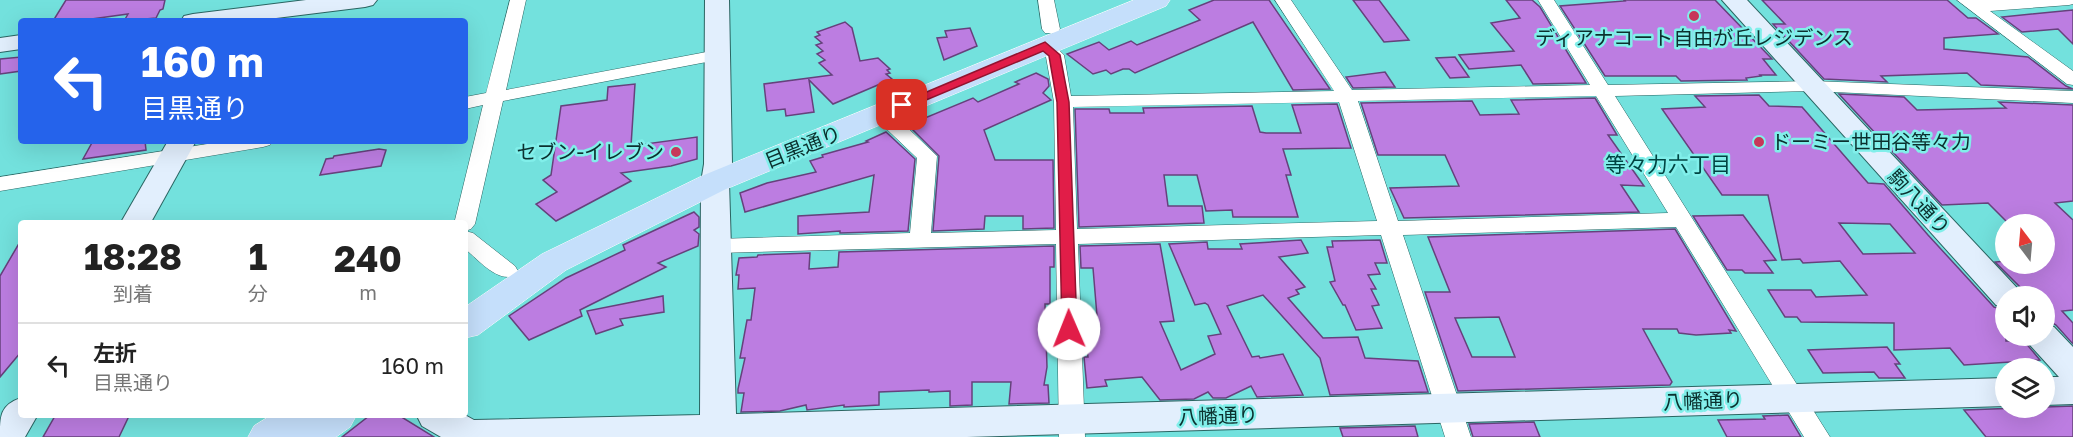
<!DOCTYPE html>
<html lang="ja">
<head>
<meta charset="utf-8">
<style>
  :root { --surface:#fff; --page:#f6f6f6; --text:#222; --muted:#767676; --line:#e0e0e0 }
  body { margin:0; font-family:"Golos Text","Noto Sans JP",sans-serif; background:var(--page); color:var(--text); height:100vh; display:flex; flex-direction:column; font-size:22px; white-space:nowrap }
  * { box-sizing:border-box; margin:0 }
  p { font-size:20px; color:var(--muted) }
  .icon { flex:none; width:33px; height:33px; fill:none; stroke:currentColor; stroke-width:2; stroke-linecap:round; stroke-linejoin:round }
  .map { position:relative; flex:1; overflow:hidden }
  .sheet { position:absolute; left:18px; top:220px; width:450px; height:198px; display:flex; flex-direction:column; background:var(--surface); border-radius:6px; box-shadow:0 6px 24px #0002 }
  .sheet>* { flex:none }
  .hud { position:absolute; left:18px; top:18px; width:450px; height:126px; border-radius:6px; box-shadow:0 6px 24px #0002; background:#2563eb; color:#fff; overflow:hidden }
  .needle { width:39px; rotate:344deg }
  .tools { position:absolute; left:1995px; top:214px; display:grid; gap:12px }
  .tools a { display:grid; place-items:center; width:60px; height:60px; border-radius:50%; background:var(--surface); box-shadow:0 6px 24px #0002; font-size:30px }
  .pin { position:absolute; display:grid; place-items:center; width:51px; height:51px; color:#fff; margin:-26px; border-radius:12px; box-shadow:0 3px 9px #0006 }
  .me { position:absolute; width:66px; margin:-33px; rotate:359deg; stroke-linejoin:round; filter:drop-shadow(0 0 4px #0008) }
  .turn { display:flex; align-items:center; gap:21px; height:126px; padding:0 24px; font-size:27px }
  .turn .icon { width:78px; height:78px; stroke-width:2.5 }
  .turn b { display:block; font-size:42px; line-height:51px }
  .eta { display:flex; justify-content:space-evenly; align-items:center; height:102px; text-align:center }
  .eta b { font-size:36px; font-weight:700; line-height:42px }
  ul { padding:0; list-style:none }
  li { display:flex; align-items:center; gap:18px; height:84px; padding:0 24px; border-top:2px solid var(--line) }
  li div { flex:1 }
  li b { display:block; font-size:22px }
  li em { font-style:normal }
  .map>svg:first-child { display:block }
  .building { fill:#bc7de1; stroke:#66417c; stroke-width:1.5; fill-rule:evenodd }
  .lines { fill:none; stroke-linecap:round; stroke-linejoin:round }
  .street-casing { stroke:#2a6562; stroke-width:1 }
  .secondary-casing { stroke:#2a6562; stroke-width:2 }
  .primary-casing { stroke:#fff; stroke-width:1 }
  .street { fill:#fff; fill-rule:evenodd }
  .secondary { fill:#e2effd; fill-rule:evenodd }
  .primary { fill:#c5dffb; fill-rule:evenodd }
  .route { fill:#e11d48; stroke:#92132f; stroke-width:1.5 }
  .poi-dot { fill:#c73759; stroke:#81efea; stroke-width:2 }
  .labels { text-anchor:middle; stroke-width:5; stroke-linejoin:round; paint-order:stroke }
  .poi-label { font-size:20px; fill:#0b302e; stroke:#81efea }
  .street-label { font-size:20px; fill:#0b302e; stroke:#81efea }
  .neighbourhood-label { font-size:21px; fill:#004442; stroke:#81efea }
</style>
</head>
<body>
<div class="map">
<svg width="2073" height="437" viewBox="0 0 2073 437">
  <rect width="100%" height="100%" fill="#73e1dd"/>
  <g class="building">
    <polygon points="66,0 165,0 163,9 160,10 156,18 124,21 128,14 77,21 53,21"/>
    <polygon points="1214,0 1269,0 1330,89 1293,90 1253,22 1135,73 1129,69 1123,69 1111,74 1106,70 1093,74 1067,54 1099,42 1109,50 1131,41 1137,45 1200,20 1189,10"/>
    <polygon points="1353,0 1379,0 1409,40 1384,42"/>
    <polygon points="1506,0 1532,0 1540,7 1586,83 1533,84 1521,65 1469,69 1459,55 1514,51 1491,23 1520,18"/>
    <polygon points="1624,0 1715,0 1772,59 1763,59 1776,75 1760,75 1761,76 1746,78 1747,80 1681,81 1676,76 1605,76 1560,6 1625,1"/>
    <polygon points="1762,0 1947,0 1968,18 1976,18 1998,34 1944,38 1944,49 2028,57 2066,86 2073,89 1981,85 1967,73 1881,76 1887,82 1824,79 1773,24 1785,24"/>
    <polygon points="2073,10 2073,44 2058,29 2022,32 2002,17"/>
    <polygon points="845,22 852,28 860,61 878,58 890,69 887,70 890,73 886,74 892,79 833,104 809,80 814,112 786,116 785,109 767,111 764,84 832,75 819,63 825,60 817,54 823,51 816,45 822,43 815,37 820,35 817,32"/>
    <polygon points="970,28 977,46 944,60 937,38 947,37 945,31"/>
    <polygon points="21,57 21,71 0,74 0,59"/>
    <polygon points="1455,57 1469,77 1450,78 1436,58"/>
    <polygon points="1385,72 1395,87 1353,88 1346,77"/>
    <polygon points="1036,73 1048,79 1049,86 1043,93 1051,100 984,130 995,160 1053,160 1054,228 1023,229 1023,216 985,216 984,229 933,231 939,156 908,125 973,98 978,102 1019,84 1015,82"/>
    <polygon points="635,84 631,146 697,137 697,159 671,166 621,173 631,181 556,221 536,204 557,192 543,180 551,175 561,106 607,100 608,87"/>
    <polygon points="1839,94 1904,97 1917,110 2006,108 1999,102 2073,105 2073,201 2055,203 2073,220 2073,310 2062,311 2073,323 2073,344 2056,325 2044,318 2044,297 2025,297 2020,287 1995,262 2006,261 2006,264 2044,264 2044,225 2010,225 1988,203 1942,205"/>
    <path d="M1759,95L1769,106L1802,107L1868,183L1884,184L1928,235L1994,307L2006,310V341H2024L2040,360L1964,365L1950,348L1894,350V323L1801,322L1797,317H1785L1768,290H1811L1816,297L1867,295L1840,261L1803,263L1800,259L1782,260L1768,195H1722L1662,109L1705,107L1695,96ZM1839,223L1890,224L1915,253L1863,254Z"/>
    <polygon points="1595,98 1617,135 1608,135 1644,186 1621,185 1639,212 1404,218 1390,188 1459,186 1445,155 1378,155 1361,103 1472,101 1480,115 1519,114 1511,100"/>
    <polygon points="1337,104 1351,148 1283,149 1291,175 1286,175 1298,217 1233,217 1232,210 1206,211 1197,175 1164,175 1168,206 1202,206 1204,223 1079,227 1075,109 1109,109 1110,113 1144,113 1143,108 1252,106 1260,132 1266,133 1301,133 1292,105"/>
    <polygon points="886,132 915,159 908,231 840,233 840,231 798,234 798,216 869,212 874,175 745,212 740,193 767,183 816,172 810,161 823,157 822,155 868,142 866,141"/>
    <polygon points="93,141 145,141 146,150 83,159"/>
    <polygon points="379,149 386,150 381,166 320,175 326,159 333,158 334,156"/>
    <polygon points="694,212 699,217 699,227 694,230 699,234 698,246 658,263 666,267 580,310 582,316 529,340 509,316 566,278 625,250 623,245"/>
    <polygon points="1743,215 1776,260 1764,261 1773,273 1745,273 1742,270 1727,270 1693,216"/>
    <path d="M1675,229L1736,331L1729,330L1731,333L1696,335L1679,333L1677,329H1643L1672,382L1670,385L1458,391L1425,292H1450L1428,237ZM1499,317L1515,357H1472L1455,318Z"/>
    <polygon points="21,240 21,352 0,377 0,276"/>
    <polygon points="1301,240 1308,253 1279,257 1305,287 1296,290 1299,294 1288,298 1323,338 1358,337 1365,358 1418,361 1428,392 1330,395 1320,358 1263,295 1227,306 1252,357 1259,356 1260,358 1283,354 1303,395 1257,397 1251,386 1226,398 1213,398 1208,392 1194,399 1160,400 1142,377 1105,380 1107,386 1087,388 1084,357 1088,357 1083,316 1097,316 1093,268 1081,268 1080,246 1160,244 1174,321 1160,322 1181,370 1215,354 1208,336 1221,334 1208,305 1205,303 1195,305 1169,244 1207,242 1208,249 1242,249 1240,244"/>
    <polygon points="1380,240 1387,263 1375,263 1380,274 1368,275 1376,289 1371,289 1379,305 1372,306 1382,328 1356,330 1345,305 1343,305 1330,282 1335,281 1327,247 1333,247 1332,241"/>
    <polygon points="1054,246 1054,267 1050,267 1050,304 1045,304 1047,367 1044,385 1048,385 1049,403 1009,404 1011,382 972,382 972,405 950,406 950,391 929,392 929,390 879,392 879,405 844,407 844,405 807,410 806,405 780,411 741,412 744,393 738,393 738,389 745,358 740,358 747,320 751,320 755,288 738,289 739,275 736,275 739,258 757,257 758,255 810,253 809,269 838,267 839,252"/>
    <polygon points="663,296 664,312 620,319 623,325 596,334 587,311"/>
    <polygon points="1887,347 1900,364 1895,364 1905,378 1879,378 1874,372 1823,373 1808,350"/>
    <polygon points="2073,406 2073,437 1986,437 1964,410"/>
    <polygon points="1788,415 1801,437 1727,437 1718,420 1765,419 1763,416"/>
    <polygon points="55,416 129,416 119,437 43,437"/>
    <polygon points="369,416 400,416 434,437 342,437"/>
    <polygon points="1534,422 1540,437 1473,437 1469,424"/>
    <polygon points="1415,426 1418,437 1343,437 1340,428"/>
  </g>
  <g class="lines">
    <defs>
      <g id="street">
        <path d="M510,0H526L506,90L717,50L723,51L726,55L723,59L717,60L503,101L475,224L471,229L465,231L473,233L515,266L518,271L515,276C496,282 479,260 465,249V224H454L483,105L465,109V97L486,93Z"/>
        <polygon points="1038,0 1054,0 1060,29 1057,33 1045,33 1042,29"/>
        <path d="M1275,0H1291L1352,90L1590,85L1538,0H1554L1608,85L1812,81L2073,91V103L1812,91L1615,96L1830,437H1804L1676,227L1403,235L1471,437H1445L1381,235L1078,244L1085,437H1059L1056,244L717,253L709,251L706,246L709,241L717,239L910,233L917,158L875,118L873,114L875,110H889L937,156L931,233L1056,230L1054,102L1046,57L1036,46L1039,42H1051L1064,55L1071,96L1334,91ZM1596,96L1668,213L1398,221L1358,101ZM1339,102L1377,221L1077,229L1073,107Z"/>
        <polygon points="1957,0 2073,0 2073,4 2069,5 1990,11 2073,71 2073,85 2067,84"/>
        <polygon points="226,141 273,141 270,145 263,147 0,191 0,177"/>
      </g>
      <g id="secondary">
        <polygon points="306,0 377,0 373,5 365,7 252,21 181,21 184,16 193,14"/>
        <polygon points="705,0 729,0 732,164 729,182 736,414 2006,378 2006,406 967,437 441,437 422,426 417,416 465,415 474,420 700,415 701,182 704,164"/>
        <polygon points="1722,0 1747,0 2018,289 2023,297 2006,297 2006,308 1996,305"/>
        <polygon points="21,35 21,49 0,52 0,38"/>
        <polygon points="168,141 196,141 150,224 120,224"/>
        <polygon points="2044,324 2054,327 2073,347 2073,404 2044,405 2044,377 2059,377 2030,345 2025,336 2044,336"/>
        <path d="M21,398V416H37L25,437H0C0,416 0,405 21,398Z"/>
      </g>
      <g id="primary">
        <polygon points="1134,0 1170,0 1166,6 726,189 566,270 478,335 465,338 465,307 542,254 704,175"/>
        <polygon points="270,416 356,416 350,427 336,437 248,437 254,426"/>
      </g>
    </defs>
    <use href="#street" class="street-casing"/>
    <use href="#secondary" class="secondary-casing"/>
    <use href="#primary" class="primary-casing"/>
    <use href="#street" class="street"/>
    <use href="#secondary" class="secondary"/>
    <use href="#primary" class="primary"/>
  </g>
  <polygon class="route" points="1045,42 1060,55 1069,102 1077,329 1075,333 1064,333 1062,329 1057,102 1049,56 1043,51 907,108 902,109 896,105"/>
  <g class="poi-dot">
    <circle cx="1694" cy="16" r="6"/>
    <circle cx="1759" cy="142" r="6"/>
    <circle cx="676" cy="152" r="6"/>
  </g>
  <g class="labels">
    <g class="poi-label">
      <text x="1694" y="45">ディアナコート自由が丘レジデンス</text>
      <text x="1771" y="149" text-anchor="start">ドーミー世田谷等々力</text>
      <text x="664" y="159" text-anchor="end">セブン-イレブン</text>
    </g>
    <g class="street-label">
      <text transform="translate(803 147) rotate(-22)" y="7">目黒通り</text>
      <text transform="translate(1919 202) rotate(47)" y="7">駒八通り</text>
      <text transform="translate(1703 401) rotate(-2)" y="7">八幡通り</text>
      <text transform="translate(1218 416) rotate(-2)" y="7">八幡通り</text>
    </g>
    <g class="neighbourhood-label">
      <text x="1668" y="172">等々力六丁目</text>
    </g>
  </g>
</svg>
<div class="tools">
<a><svg class="needle" viewBox="-14 -14 28 28"><path d="M0-13l5 13h-10z" fill="#e53935"/><path d="M0 13l5-13h-10z" fill="#767676"/></svg></a>
<a><svg class="icon" aria-label="sound" viewBox="0 0 24 24"><path d="M4 9h4l5-4v14l-5-4H4zM17 9q2 3 0 6"/></svg></a>
<a><svg class="icon" aria-label="layers" viewBox="0 0 24 24"><path d="M12 4l9 5-9 5-9-5zM3 14l9 5 9-5"/></svg></a>
</div>
<div class="pin" style="left:902px;top:105px;background:#d93025"><svg class="icon" aria-label="arrive" viewBox="0 0 24 24"><path d="M6 21V4h12l-3 4 3 4H6"/></svg></div>
<svg class="me" style="left:1069px;top:329px" viewBox="-20 -20 40 40"><circle r="19" fill="#fff"/><path d="M0-13L10 11 0 6-10 11z" fill="#e11d48"/></svg>
<div class="hud">
<div class="turn"><svg class="icon" aria-label="left" viewBox="0 0 24 24"><path d="M17 20v-9H6M10 6l-5 5 5 5"/></svg><div><b>160 m</b>目黒通り</div></div>
</div>
<section class="sheet">
<div class="eta">
<div><b>18:28</b><p>到着</p></div>
<div><b>1</b><p>分</p></div>
<div><b>240</b><p>m</p></div>
</div>
<ul>
<li><svg class="icon" aria-label="left" viewBox="0 0 24 24"><path d="M17 20v-9H6M10 6l-5 5 5 5"/></svg><div><b>左折</b><p>目黒通り</p></div><em>160 m</em></li>
</ul>
</section>
</div>
</body>
</html>
